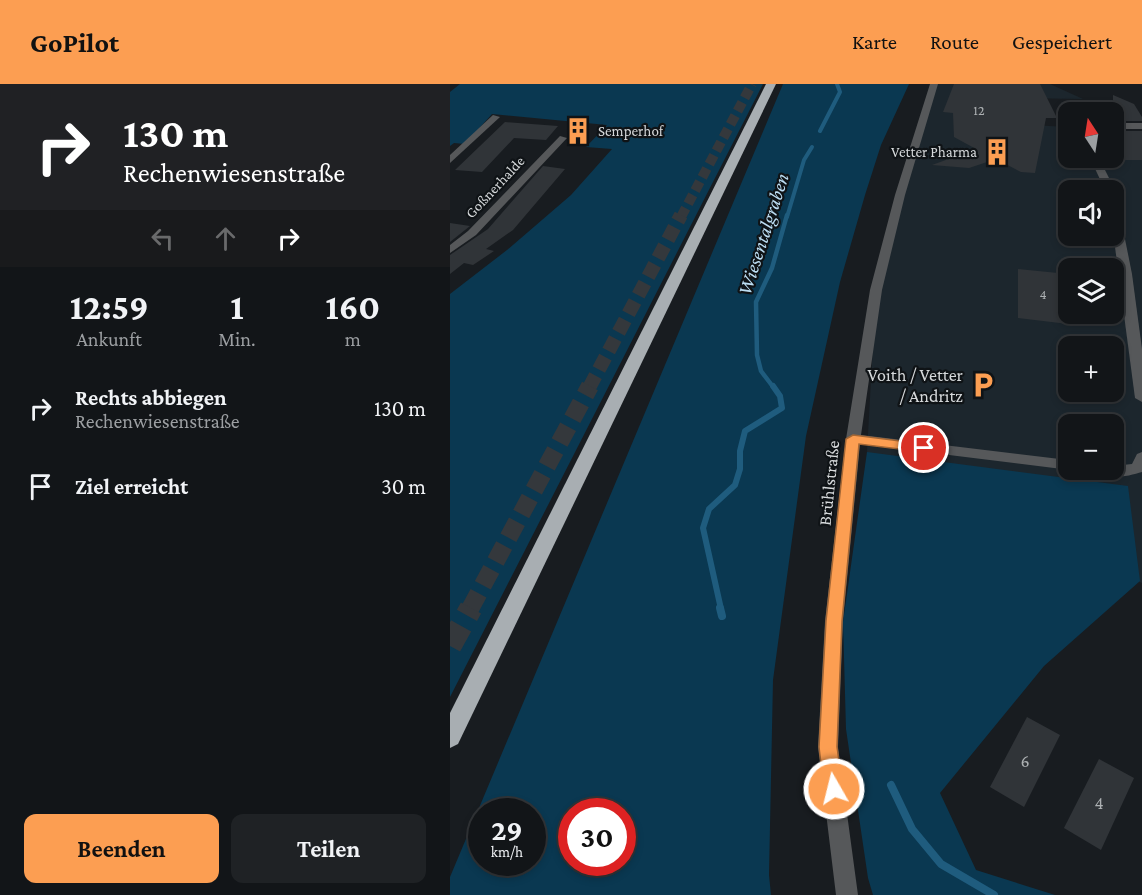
<!DOCTYPE html>
<html lang="de">
<head>
<meta charset="utf-8">
<style>
  :root { --surface:#121518; --page:#1f2225; --text:#f1f3f6; --muted:#9c9fa2; --line:#313437; --accent:#fc9e52 }
  body { margin:0; font-family:"Crimson Pro",serif; background:var(--page); color:var(--text); height:100vh; display:flex; flex-direction:column; font-size:22px; white-space:nowrap }
  * { box-sizing:border-box; margin:0 }
  p { font-size:20px; color:var(--muted) }
  .icon { flex:none; width:33px; height:33px; fill:none; stroke:currentColor; stroke-width:2; stroke-linecap:round; stroke-linejoin:round }
  .map { position:relative; flex:1; overflow:hidden }
  .sheet { display:flex; flex-direction:column; background:var(--surface); width:450px }
  .sheet>* { flex:none }
  .top-card { background:#202124; color:#fff; overflow:hidden }
  .needle { width:39px; rotate:348deg }
  .fabs { position:absolute; left:608px; top:18px; display:grid; gap:12px }
  .fabs a { display:grid; place-items:center; width:66px; height:66px; border-radius:12px; background:var(--surface); box-shadow:0 3px 9px #0003,0 0 0 2px var(--line); font-size:30px }
  .speed { position:absolute; left:18px; top:714px; display:flex; gap:12px; font-size:30px; font-weight:700; text-align:center }
  .speed>* { display:grid; place-content:center; width:78px; height:78px; border-radius:50%; background:var(--surface); box-shadow:0 3px 9px #0003,0 0 0 2px var(--line); line-height:1 }
  .speed small { font-size:15px; font-weight:400 }
  .speed .limit { border:9px solid #d22; background:#fff; color:#111 }
  .pin { position:absolute; display:grid; place-items:center; width:51px; height:51px; color:#fff; margin:-26px; border:3px solid #fff; border-radius:50%; box-shadow:0 2px 6px #0007 }
  .me { position:absolute; width:66px; margin:-33px; rotate:352deg; stroke-linejoin:round; filter:drop-shadow(0 0 4px #0008) }
  .turn { display:flex; align-items:center; gap:21px; height:126px; padding:0 24px; font-size:27px }
  .turn .icon { width:78px; height:78px; stroke-width:2.5 }
  .turn b { display:block; font-size:42px; line-height:51px }
  .lanes { display:flex; align-items:center; height:57px; padding:0 24px; background:#0003; justify-content:center; gap:30px; direction:ltr }
  .lanes .off { opacity:.35 }
  .eta { display:flex; justify-content:space-evenly; align-items:center; height:102px; text-align:center }
  .eta b { font-size:36px; font-weight:700; line-height:42px }
  .primary-button { display:flex; gap:12px; margin-top:auto; padding:12px 24px }
  .primary-button a { flex:1; height:69px; border-radius:12px; background:var(--accent); color:#111; font-size:24px; font-weight:700; line-height:69px; text-align:center }
  .primary-button a+a { background:var(--page); color:var(--text) }
  ul { padding:0; list-style:none }
  li { display:flex; align-items:center; gap:18px; height:78px; padding:0 24px }
  li div { flex:1 }
  li b { display:block; font-size:22px }
  li em { font-style:normal }
  header { display:flex; align-items:center; gap:36px; box-sizing:border-box; height:84px; padding:0 30px; background:var(--accent); color:#111 }
  header strong { font-size:28px }
  nav { display:flex; gap:33px; margin-inline-start:auto; font-size:21px }
  main { display:flex; flex:1; min-height:0 }
  .map>svg:first-child { display:block }
  .built { fill:#1c262d; fill-rule:evenodd }
  .green { fill:#0a3851; fill-rule:evenodd }
  .lines { fill:none; stroke-linecap:round; stroke-linejoin:round }
  .stream-far3 { stroke:#1f5c7e; stroke-width:4 }
  .stream-far2 { stroke:#1f5c7e; stroke-width:4.5 }
  .stream-far1 { stroke:#1f5c7e; stroke-width:6 }
  .stream { stroke:#1f5c7e; stroke-width:8 }
  .building { fill:#303438 }
  .highway-tunnel-far3 { stroke:#34383c; stroke-width:10; stroke-dasharray:10 5; stroke-linecap:butt }
  .highway-tunnel-far2 { stroke:#34383c; stroke-width:14; stroke-dasharray:14 7; stroke-linecap:butt }
  .highway-tunnel-far1 { stroke:#34383c; stroke-width:18; stroke-dasharray:18 9; stroke-linecap:butt }
  .highway-tunnel { stroke:#34383c; stroke-width:23; stroke-dasharray:23 12; stroke-linecap:butt }
  .minor { fill:#56585a; fill-rule:evenodd }
  .highway { fill:#a8aeb2; fill-rule:evenodd }
  .route { fill:#fc9e52; stroke:#a46735; stroke-width:1.5 }
  .labels { text-anchor:middle; stroke-width:4.5; stroke-linejoin:round; paint-order:stroke }
  .far-number-label { font-size:14px; fill:#acb0b2 }
  .far-poi-label { font-size:15px; fill:#d6d9db; stroke:#0f1316; text-anchor:start }
  .far-street-label { font-size:15px; fill:#d6d9db; stroke:#0f1316 }
  .poi-label { font-size:18px; fill:#d6d9db; stroke:#0f1316; text-anchor:end }
  .street-label { font-size:18px; fill:#d6d9db; stroke:#0f1316 }
  .near-number-label { font-size:18px; fill:#acb0b2 }
  .water-label { font-size:20px; font-style:italic; fill:#bcddf2; stroke:#0f1316 }
</style>
</head>
<body>
<header>
<strong>GoPilot</strong>
<nav><a>Karte</a><a>Route</a><a>Gespeichert</a></nav>
</header>
<main>
<section class="sheet">
<div class="top-card">
<div class="turn"><svg class="icon" aria-label="right" viewBox="0 0 24 24"><path d="M7 20v-9h11M14 6l5 5-5 5"/></svg><div><b>130 m</b>Rechenwiesenstraße</div></div>
<div class="lanes"><svg class="icon off" aria-label="left" viewBox="0 0 24 24"><path d="M17 20v-9H6M10 6l-5 5 5 5"/></svg><svg class="icon off" aria-label="ahead" viewBox="0 0 24 24"><path d="M12 20V5M6 11l6-6 6 6"/></svg><svg class="icon" aria-label="right" viewBox="0 0 24 24"><path d="M7 20v-9h11M14 6l5 5-5 5"/></svg></div>
</div>
<div class="eta">
<div><b>12:59</b><p>Ankunft</p></div>
<div><b>1</b><p>Min.</p></div>
<div><b>160</b><p>m</p></div>
</div>
<ul>
<li><svg class="icon" aria-label="right" viewBox="0 0 24 24"><path d="M7 20v-9h11M14 6l5 5-5 5"/></svg><div><b>Rechts abbiegen</b><p>Rechenwiesenstraße</p></div><em>130 m</em></li>
<li><svg class="icon" aria-label="arrive" viewBox="0 0 24 24"><path d="M6 21V4h12l-3 4 3 4H6"/></svg><div><b>Ziel erreicht</b></div><em>30 m</em></li>
</ul>
<div class="primary-button"><a>Beenden</a><a>Teilen</a></div>
</section>
<div class="map">
<svg width="692" height="811" viewBox="0 0 692 811">
  <rect width="100%" height="100%" fill="#181c20"/>
  <path class="built" d="M484,0H600L633,15L571,14L581,41L618,43V74H663L692,60V499L417,368L426,206ZM618,106H663V152H618ZM618,184H663V230H618ZM618,262H663V308H618ZM618,340H663V386H618Z"/>
  <g class="green">
    <polygon points="10,0 313,0 0,613 0,210 57,166 121,111 162,65 136,63 157,41 42,30 15,60 4,59 0,62 0,8"/>
    <path d="M333,0H459L431,61L415,111L390,198L356,352L323,596L319,791L321,811H0V793ZM32,728H82V778H32ZM122,728H172V778H122Z"/>
    <polygon points="417,368 678,402 690,497 594,582 490,709 526,786 605,811 423,811 418,794 396,645 393,538"/>
  </g>
  <g class="lines">
    <g class="stream-far3">
      <polyline points="370,47 390,8 387,0"/>
      <polyline points="337,133 354,76 362,63"/>
    </g>
    <polyline class="stream-far2" points="324,304 311,287 307,271 306,218 322,184 337,131"/>
    <polyline class="stream-far1" points="271,525 253,444 259,425 285,401 290,385 290,367 295,347 332,324 330,312 323,302"/>
    <g class="stream">
      <polyline points="270,524 272,532"/>
      <polyline points="441,701 462,745 491,780 544,811"/>
    </g>
  </g>
  <g class="building">
    <polygon points="504,0 590,0 607,34 596,34 585,89 571,88 550,77 543,76 519,84 482,81 526,65 504,53 503,29 493,28"/>
    <polygon points="663,11 684,20 692,33 692,37 663,37"/>
    <polygon points="55,38 108,42 96,56 64,54 32,88 5,86"/>
    <rect x="663" y="47" width="29" height="29"/>
    <polygon points="93,82 115,85 63,146 36,165 44,167 23,181 14,179 0,190 0,171 38,145"/>
    <polygon points="0,139 20,142 0,158"/>
    <polygon points="568,185 618,190 618,240 568,234"/>
    <polygon points="577,633 610,651 574,723 540,703"/>
    <polygon points="649,675 684,694 651,766 614,744"/>
  </g>
  <g class="lines">
    <polyline class="highway-tunnel-far3" points="231,133 302,0"/>
    <polyline class="highway-tunnel-far2" points="139,304 231,131"/>
    <polyline class="highway-tunnel-far1" points="20,525 140,302"/>
    <polyline class="highway-tunnel" points="0,562 21,524"/>
    <g class="minor">
      <polygon points="480,0 488,0 455,111 432,206 411,351 618,376 620,386 410,360 393,537 388,663 408,811 386,811 368,663 375,537 396,355 420,206 445,111"/>
      <polygon points="43,31 50,33 0,79 0,71"/>
      <rect x="663" y="39" width="29" height="6"/>
      <polygon points="110,52 117,54 26,151 0,169 0,161 18,147"/>
      <polygon points="640,74 649,74 665,106 663,108 655,106"/>
      <polygon points="663,117 668,120 682,190 692,265 692,318 685,314 663,148"/>
      <path d="M692,368V388C679,392 654,398 645,386H663V382L682,380L687,370Z"/>
    </g>
    <polygon class="highway" points="316,0 326,0 8,660 0,664 0,629"/>
  </g>
  <polygon class="route" points="403,351 474,360 481,364 474,368 409,360 392,537 387,663 393,705 390,712 384,714 377,712 374,705 369,663 376,537 396,355"/>
  <defs>
    <symbol id="building-bare" viewBox="-9 -9 18 18"><path d="M-4-6H4V6H1V3H-1V6H-4ZM-2.5-4.3h1.7v1.8h-1.7ZM.8-4.3h1.7v1.8H.8ZM-2.5-1h1.7V.8h-1.7ZM.8-1h1.7V.8H.8Z" fill="#fc9e52" stroke="#0f1316" stroke-width="2.5" paint-order="stroke"/></symbol>
    <symbol id="parking-bare" viewBox="-9 -9 18 18"><path d="M-3.5-5.5H1a3.5 3.5 0 0 1 0 7H-1V5.5H-3.5ZM-1-3.4V-.6H.8a1.4 1.4 0 0 0 0-2.8Z" fill="#fc9e52" stroke="#0f1316" stroke-width="2.5" paint-order="stroke"/></symbol>
  </defs>
  <g fill-rule="evenodd">
    <use href="#building-bare" x="109" y="28" width="38" height="38"/>
    <use href="#building-bare" x="528" y="49" width="38" height="38"/>
    <use href="#parking-bare" x="514" y="282" width="38" height="38"/>
  </g>
  <g class="labels">
    <g class="far-number-label">
      <text x="529" y="31">12</text>
      <text x="593" y="215">4</text>
    </g>
    <g class="far-poi-label">
      <text x="148" y="52">Semperhof</text>
      <text x="527" y="73" text-anchor="end">Vetter Pharma</text>
    </g>
    <g class="far-street-label">
      <text transform="translate(45 103) rotate(-47)" y="5">Goßnerhalde</text>
    </g>
    <g class="poi-label">
      <text x="513" y="297">Voith / Vetter<tspan x="513" dy="21">/ Andritz</tspan></text>
    </g>
    <g class="street-label">
      <text transform="translate(379 399) rotate(-84)" y="6">Brühlstraße</text>
    </g>
    <g class="near-number-label">
      <text x="575" y="683">6</text>
      <text x="649" y="725">4</text>
    </g>
    <g class="water-label">
      <text transform="translate(313 150) rotate(-72)" y="7">Wiesentalgraben</text>
    </g>
  </g>
</svg>
<div class="fabs">
<a><svg class="needle" viewBox="-14 -14 28 28"><path d="M0-13l5 13h-10z" fill="#e53935"/><path d="M0 13l5-13h-10z" fill="#9c9fa2"/></svg></a>
<a><svg class="icon" aria-label="sound" viewBox="0 0 24 24"><path d="M4 9h4l5-4v14l-5-4H4zM17 9q2 3 0 6"/></svg></a>
<a><svg class="icon" aria-label="layers" viewBox="0 0 24 24"><path d="M12 4l9 5-9 5-9-5zM3 14l9 5 9-5"/></svg></a>
<a>+</a>
<a>−</a>
</div>
<div class="speed"><div>29<small>km/h</small></div><div class="limit">30</div></div>
<div class="pin" style="left:474px;top:364px;background:#d93025"><svg class="icon" aria-label="arrive" viewBox="0 0 24 24"><path d="M6 21V4h12l-3 4 3 4H6"/></svg></div>
<svg class="me" style="left:384px;top:705px" viewBox="-20 -20 40 40"><circle r="17" fill="#fc9e52" stroke="#fff" stroke-width="3"/><path d="M0-11L8 9 0 5-8 9z" fill="#fff"/></svg>
</div>
</main>
</body>
</html>
